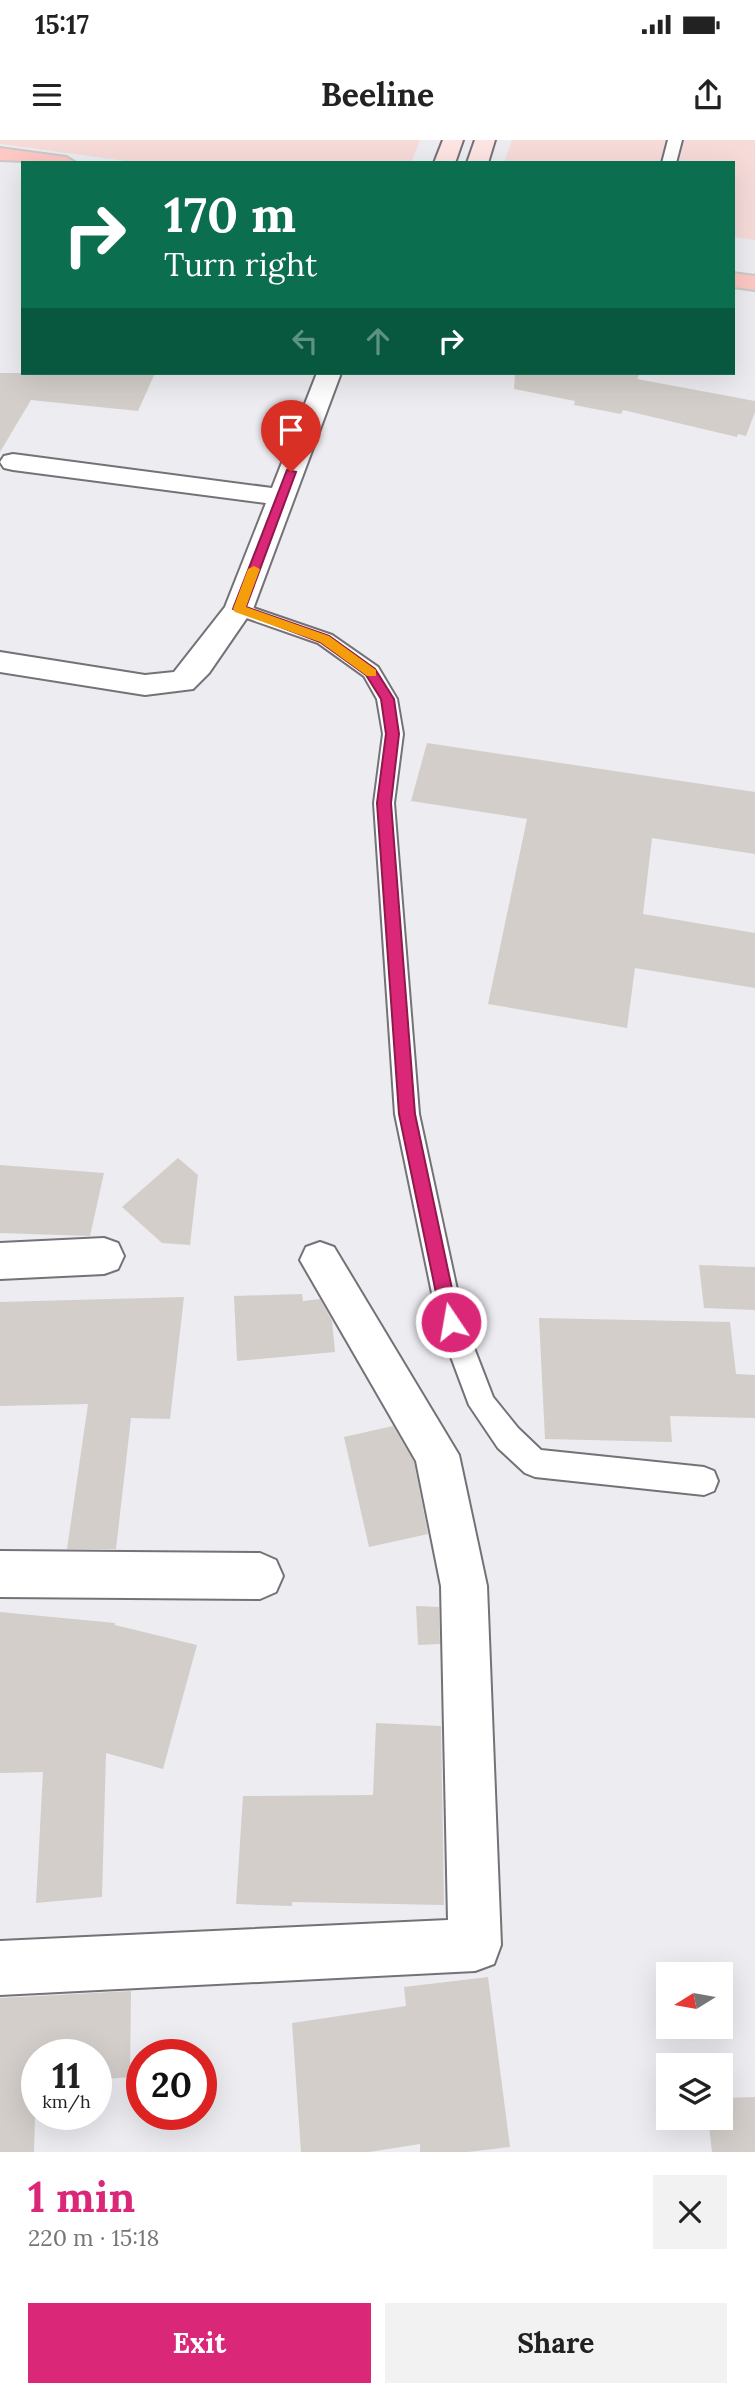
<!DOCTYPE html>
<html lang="en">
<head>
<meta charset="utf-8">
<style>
  :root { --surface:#fff; --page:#f2f2f2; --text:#222; --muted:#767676; --accent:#db2777 }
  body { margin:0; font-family:Lora,serif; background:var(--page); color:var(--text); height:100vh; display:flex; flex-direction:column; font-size:26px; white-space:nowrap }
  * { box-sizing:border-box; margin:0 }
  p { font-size:23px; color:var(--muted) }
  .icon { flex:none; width:38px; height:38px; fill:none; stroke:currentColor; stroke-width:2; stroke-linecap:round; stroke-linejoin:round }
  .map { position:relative; height:2012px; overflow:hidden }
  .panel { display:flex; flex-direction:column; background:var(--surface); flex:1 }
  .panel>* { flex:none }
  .top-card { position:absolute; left:21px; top:21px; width:714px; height:214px; border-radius:0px; box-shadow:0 7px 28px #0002; background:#0b6e4f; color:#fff; overflow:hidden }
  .needle { width:46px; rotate:259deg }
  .tools { position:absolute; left:656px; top:1822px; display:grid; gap:14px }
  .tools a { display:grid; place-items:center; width:77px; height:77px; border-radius:0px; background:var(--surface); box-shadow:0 7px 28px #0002; font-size:35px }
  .speed { position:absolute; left:21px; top:1899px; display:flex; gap:14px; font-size:35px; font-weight:700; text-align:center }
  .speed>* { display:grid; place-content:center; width:91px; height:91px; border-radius:50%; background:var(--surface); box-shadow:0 7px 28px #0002; line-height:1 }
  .speed small { font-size:18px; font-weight:400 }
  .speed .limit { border:10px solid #d22; background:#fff; color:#111 }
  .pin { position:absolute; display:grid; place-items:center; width:60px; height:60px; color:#fff; margin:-72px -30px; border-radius:50% 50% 50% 0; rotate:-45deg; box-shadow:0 0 7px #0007 }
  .pin .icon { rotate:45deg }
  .me { position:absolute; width:77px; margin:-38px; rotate:348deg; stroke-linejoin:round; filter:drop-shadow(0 0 5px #0008) }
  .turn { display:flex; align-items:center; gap:24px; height:147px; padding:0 28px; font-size:32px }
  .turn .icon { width:91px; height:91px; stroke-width:2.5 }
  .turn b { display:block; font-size:49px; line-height:60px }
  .lanes { display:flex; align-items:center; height:66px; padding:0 28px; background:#0003; justify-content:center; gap:35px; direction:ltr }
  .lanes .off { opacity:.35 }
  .round { display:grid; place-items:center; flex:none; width:74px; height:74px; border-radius:0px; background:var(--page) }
  .head { display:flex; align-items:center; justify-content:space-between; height:119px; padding:0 28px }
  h1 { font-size:42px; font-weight:700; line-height:52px; color:var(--accent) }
  .cta { display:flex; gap:14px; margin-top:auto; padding:14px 28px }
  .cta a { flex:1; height:80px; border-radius:0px; background:var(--accent); color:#fff; font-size:28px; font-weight:700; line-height:80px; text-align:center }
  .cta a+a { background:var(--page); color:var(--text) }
  .status { display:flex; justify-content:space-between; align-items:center; height:49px; padding:0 35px; background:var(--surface); direction:ltr }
  .status svg { height:19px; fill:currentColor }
  header { display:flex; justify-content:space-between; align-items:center; height:91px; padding:0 28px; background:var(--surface); font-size:32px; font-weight:700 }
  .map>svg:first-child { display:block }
  .industrial { fill:#f6dbd9 }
  .building { fill:#d3ceca }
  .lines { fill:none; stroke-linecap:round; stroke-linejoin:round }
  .service-casing { stroke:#737277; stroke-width:4 }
  .minor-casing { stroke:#737277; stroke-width:4 }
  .secondary-casing { stroke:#737277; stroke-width:4 }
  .primary-casing { stroke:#cacaca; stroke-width:4 }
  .service { fill:#fff; fill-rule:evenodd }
  .minor { fill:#fff; fill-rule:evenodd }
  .secondary { fill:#fee4e2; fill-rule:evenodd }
  .primary { fill:#fec8c4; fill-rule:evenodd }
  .route { fill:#db2777; stroke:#8e194d; stroke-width:2 }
  .slow { fill:#f59e0b }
</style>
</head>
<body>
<div class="status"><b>15:17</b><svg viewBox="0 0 49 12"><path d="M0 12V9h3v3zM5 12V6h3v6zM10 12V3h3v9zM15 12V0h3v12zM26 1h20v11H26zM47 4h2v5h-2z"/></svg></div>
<header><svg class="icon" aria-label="menu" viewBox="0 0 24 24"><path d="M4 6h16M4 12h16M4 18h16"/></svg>Beeline<svg class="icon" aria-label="share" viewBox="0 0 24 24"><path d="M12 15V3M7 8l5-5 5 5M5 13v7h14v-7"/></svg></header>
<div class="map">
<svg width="755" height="2012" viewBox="0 0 755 2012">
  <rect width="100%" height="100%" fill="#ececf1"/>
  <g class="industrial">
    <polygon points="0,0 420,0 411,23 141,23 0,4"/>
    <polygon points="512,0 755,0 755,100 733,97 733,23 504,23"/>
  </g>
  <g class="building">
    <polygon points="0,233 155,233 138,271 31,260 0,312"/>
    <polygon points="515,233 640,233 637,239 755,261 755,272 746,296 738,294 737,297 623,270 621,274 574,265 575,261 514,249"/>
    <polygon points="427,603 755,652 755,714 652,698 643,774 755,793 755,848 635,828 627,888 488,864 527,679 411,661"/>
    <polygon points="178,1018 198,1035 190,1105 162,1103 122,1067"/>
    <polygon points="0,1025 104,1033 90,1096 0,1093"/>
    <polygon points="699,1125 755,1127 755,1170 704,1168"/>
    <polygon points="302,1154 303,1161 320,1159 332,1181 335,1212 237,1221 234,1156"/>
    <polygon points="184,1157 170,1279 131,1278 116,1409 67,1409 88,1264 0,1266 0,1162"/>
    <polygon points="539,1178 730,1182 736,1234 755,1235 755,1278 670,1276 672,1302 545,1299"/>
    <polygon points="393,1286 414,1322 428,1394 369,1407 344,1297"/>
    <polygon points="416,1466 439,1467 440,1504 418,1505"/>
    <polygon points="0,1472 115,1483 115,1485 197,1505 163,1629 106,1613 102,1757 36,1763 43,1632 0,1633"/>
    <polygon points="376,1583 441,1586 444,1765 292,1762 292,1766 236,1764 243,1656 373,1655"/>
    <polygon points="488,1837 510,2007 468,2012 420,2012 420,2004 369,2012 301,2012 292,1883 406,1866 404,1847"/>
    <polygon points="131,1851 130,1937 96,1940 96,1914 37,1914 34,2012 0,2012 0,1858"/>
    <polygon points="755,1957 755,2012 712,2012 708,1978 721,1978 721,1958"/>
  </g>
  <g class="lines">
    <defs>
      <g id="service">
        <polygon points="668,0 682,0 676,23 662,23"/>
        <polygon points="239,463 332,495 378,527 397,559 403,594 394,663 419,974 464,1182 493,1257 518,1288 541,1310 704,1327 714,1331 718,1341 714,1351 704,1355 535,1337 525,1333 498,1308 469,1265 438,1182 395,974 374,663 383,594 377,559 364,536 318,503 232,473 230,469 232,465"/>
      </g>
      <g id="minor">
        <polygon points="317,233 341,233 253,469 209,533 193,549 145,555 0,532 0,512 145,535 174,532 225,467 266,363 13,330 4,328 0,322 4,316 13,314 272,348"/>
        <polygon points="104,1098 118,1103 124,1116 118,1129 104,1134 0,1139 0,1103"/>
        <polygon points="320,1102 334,1107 459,1315 487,1446 501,1805 494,1824 475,1831 0,1855 0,1801 448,1780 441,1446 416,1321 300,1120 306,1107"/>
        <polygon points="0,1411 260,1413 276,1420 283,1436 276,1452 260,1459 0,1457"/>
      </g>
      <g id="secondary">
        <polygon points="443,0 463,0 455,23 434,23"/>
        <polygon points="475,0 495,0 488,23 467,23"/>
      </g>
      <g id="primary">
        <polygon points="0,8 66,17 76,23 0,20"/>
        <polygon points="733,133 755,136 755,150 733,147"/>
      </g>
    </defs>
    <use href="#service" class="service-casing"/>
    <use href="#minor" class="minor-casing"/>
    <use href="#secondary" class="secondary-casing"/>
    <use href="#primary" class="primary-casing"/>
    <use href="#service" class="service"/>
    <use href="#minor" class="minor"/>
    <use href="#secondary" class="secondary"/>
    <use href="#primary" class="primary"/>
  </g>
  <polygon class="route" points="287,330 296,332 246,467 329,496 375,529 394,559 399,594 391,663 415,974 459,1182 451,1190 442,1182 399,974 377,663 386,594 381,559 366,535 320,502 233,469"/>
  <polygon class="slow" points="254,426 260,429 246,467 329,496 376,530 376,536 367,536 320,502 235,472 233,469 248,429"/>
</svg>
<div class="tools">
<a><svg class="needle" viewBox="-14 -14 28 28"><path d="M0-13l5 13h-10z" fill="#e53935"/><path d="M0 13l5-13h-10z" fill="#767676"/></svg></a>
<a><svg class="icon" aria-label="layers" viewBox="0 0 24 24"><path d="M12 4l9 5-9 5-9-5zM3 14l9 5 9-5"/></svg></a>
</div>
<div class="speed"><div>11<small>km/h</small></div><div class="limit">20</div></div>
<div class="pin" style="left:291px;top:332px;background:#d93025"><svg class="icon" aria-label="arrive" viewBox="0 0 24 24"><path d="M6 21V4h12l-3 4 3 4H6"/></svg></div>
<svg class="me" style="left:451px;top:1182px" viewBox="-20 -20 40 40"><circle r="17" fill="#db2777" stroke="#fff" stroke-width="3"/><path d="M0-11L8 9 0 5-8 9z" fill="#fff"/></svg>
<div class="top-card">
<div class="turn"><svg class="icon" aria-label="right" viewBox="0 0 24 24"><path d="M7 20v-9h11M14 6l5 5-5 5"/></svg><div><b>170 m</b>Turn right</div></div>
<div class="lanes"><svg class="icon off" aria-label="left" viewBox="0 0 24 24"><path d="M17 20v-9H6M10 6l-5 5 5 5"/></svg><svg class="icon off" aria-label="ahead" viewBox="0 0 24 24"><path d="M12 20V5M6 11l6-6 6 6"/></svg><svg class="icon" aria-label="right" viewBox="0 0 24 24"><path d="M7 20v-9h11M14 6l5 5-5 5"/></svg></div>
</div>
</div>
<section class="panel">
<div class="head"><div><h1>1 min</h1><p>220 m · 15:18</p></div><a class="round"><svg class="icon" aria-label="close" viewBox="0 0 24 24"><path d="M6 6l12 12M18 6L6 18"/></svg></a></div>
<div class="cta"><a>Exit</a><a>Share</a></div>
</section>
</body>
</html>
